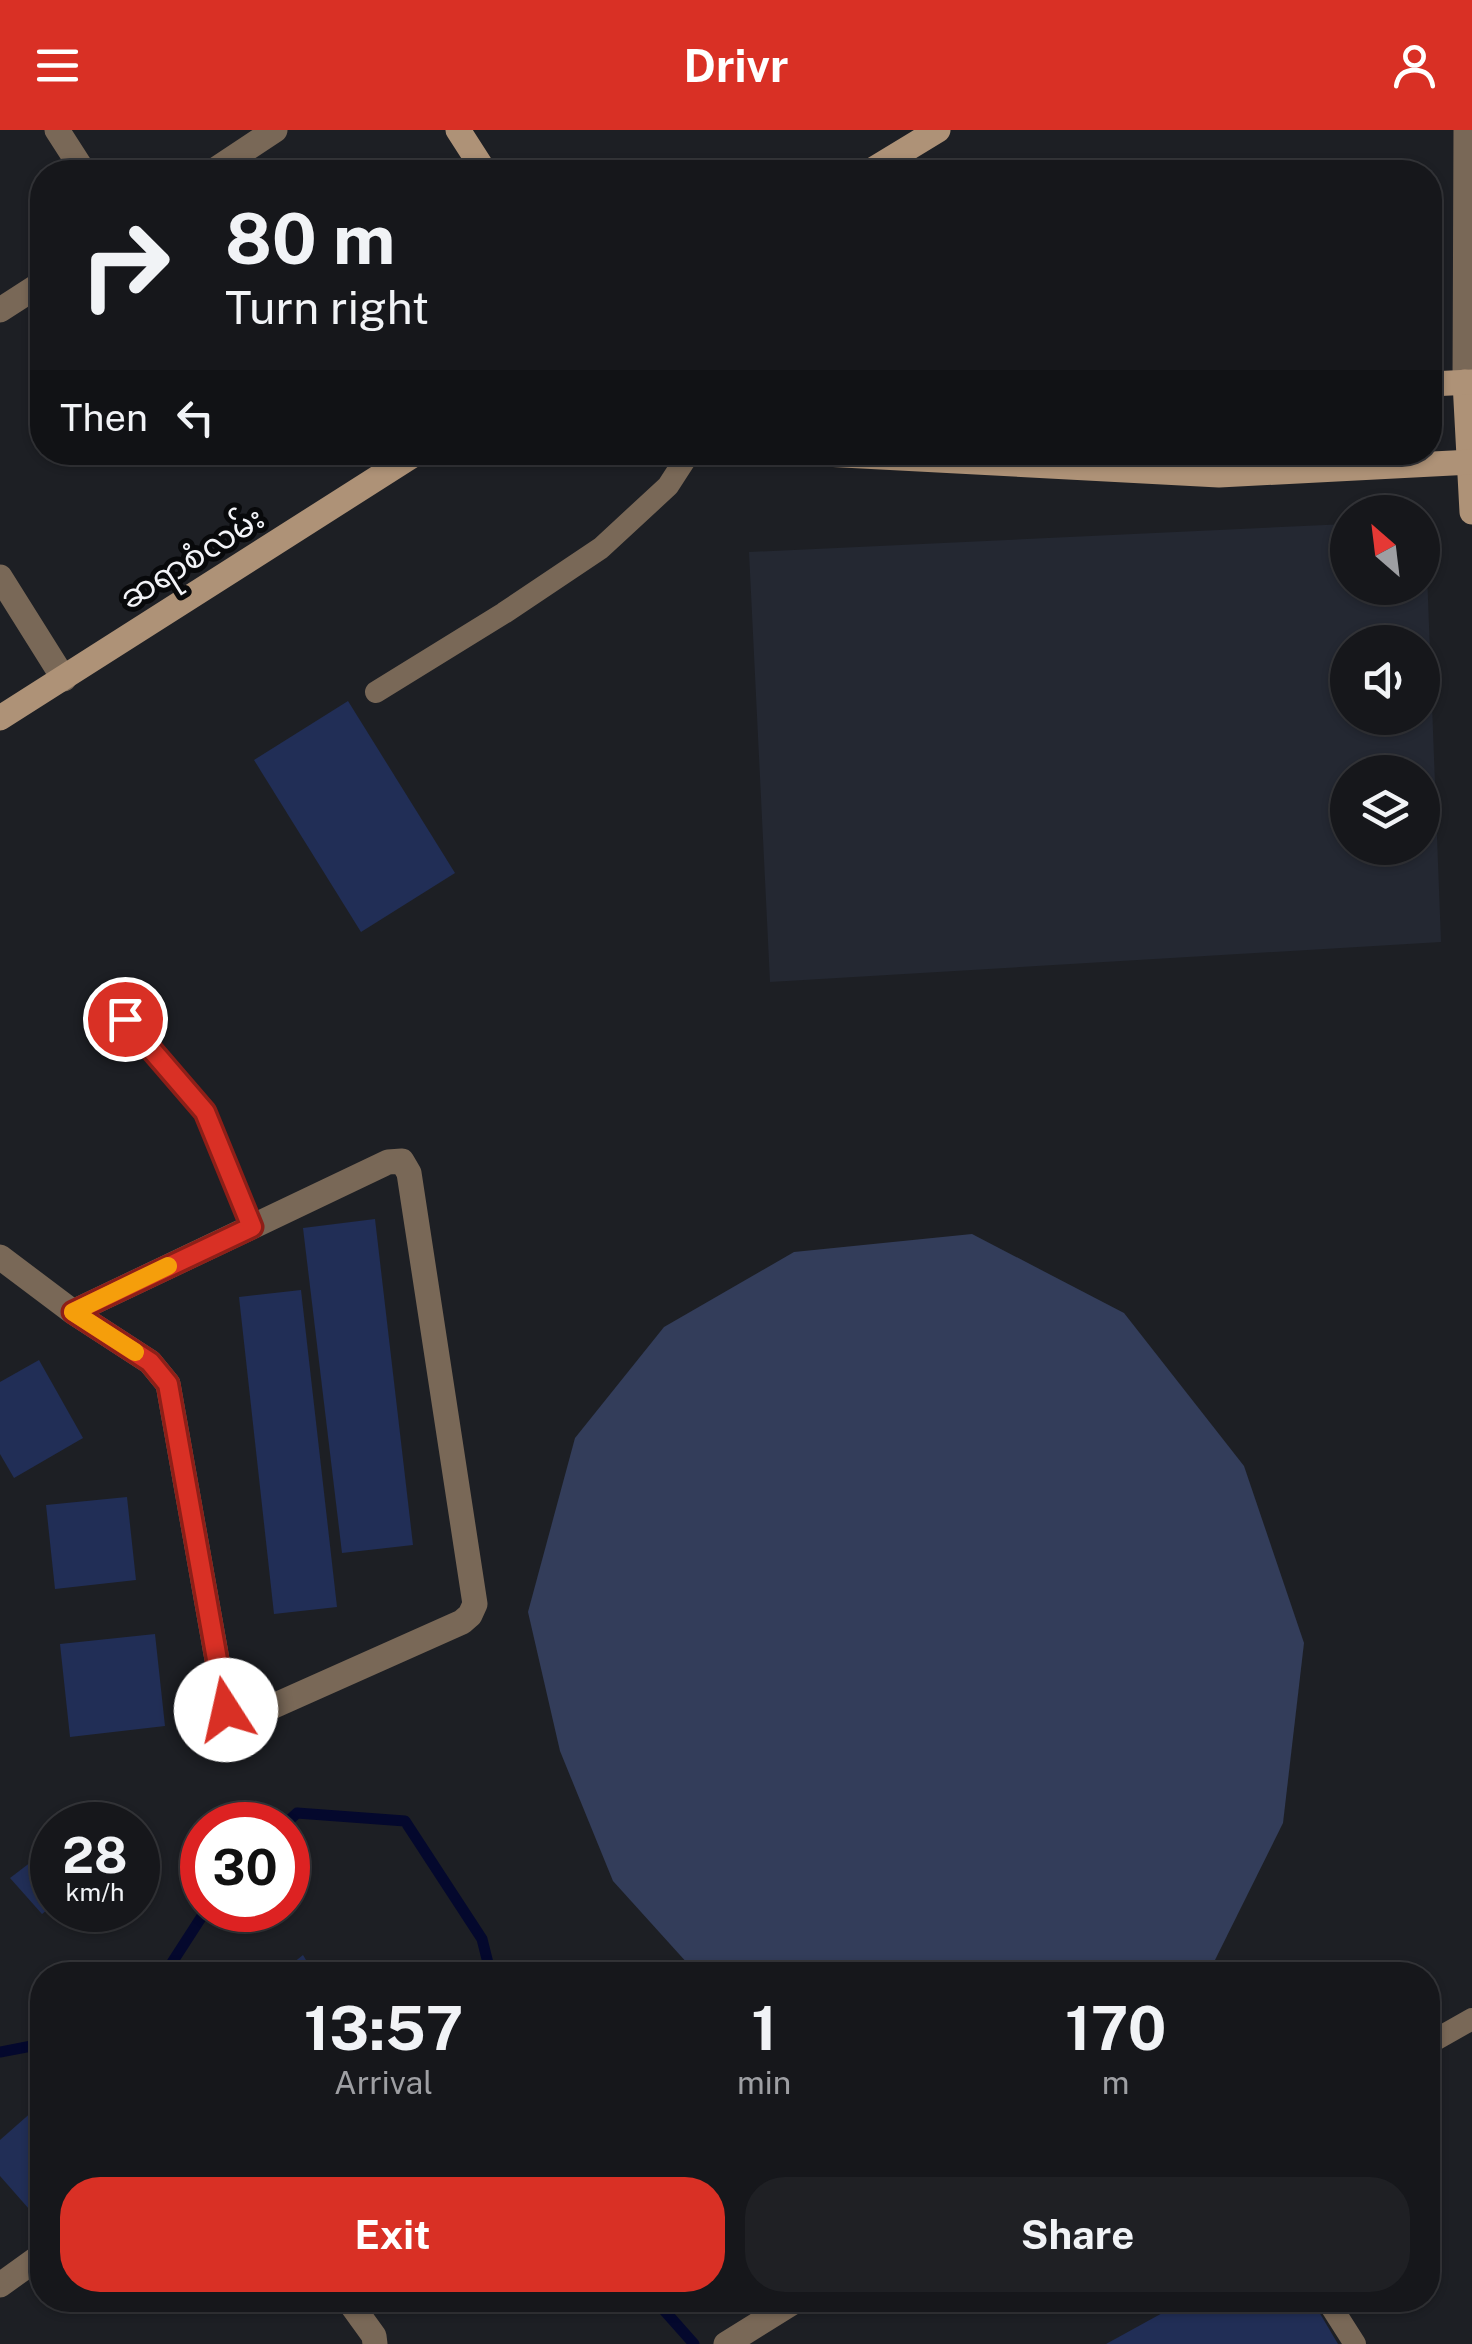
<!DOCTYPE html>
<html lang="en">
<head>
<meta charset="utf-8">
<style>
  :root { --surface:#16171b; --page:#1f2024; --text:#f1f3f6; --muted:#9e9fa3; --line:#35363a; --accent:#d93025 }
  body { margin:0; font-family:"Public Sans","Noto Sans Myanmar",sans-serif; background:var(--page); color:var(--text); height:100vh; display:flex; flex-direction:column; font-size:38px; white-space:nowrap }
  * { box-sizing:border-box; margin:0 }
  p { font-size:32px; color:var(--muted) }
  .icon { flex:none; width:55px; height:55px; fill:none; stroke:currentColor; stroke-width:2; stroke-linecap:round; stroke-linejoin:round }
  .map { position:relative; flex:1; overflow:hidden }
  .side { position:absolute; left:30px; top:1832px; width:1410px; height:350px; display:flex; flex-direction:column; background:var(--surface); border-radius:40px; box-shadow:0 2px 8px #0004,0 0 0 2px var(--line) }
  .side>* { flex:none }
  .top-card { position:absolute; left:30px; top:30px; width:1412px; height:305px; border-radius:40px; box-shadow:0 2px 8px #0004,0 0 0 2px var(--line); background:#16171b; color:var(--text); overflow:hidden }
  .needle { width:65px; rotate:332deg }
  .tools { position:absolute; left:1330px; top:365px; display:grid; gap:20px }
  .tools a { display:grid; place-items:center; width:110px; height:110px; border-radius:50%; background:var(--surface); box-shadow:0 2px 8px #0004,0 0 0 2px var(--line); font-size:50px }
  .speed { position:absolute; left:30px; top:1672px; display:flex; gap:20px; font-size:50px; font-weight:700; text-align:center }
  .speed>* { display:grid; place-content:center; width:130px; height:130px; border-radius:50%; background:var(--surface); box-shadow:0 2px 8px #0004,0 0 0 2px var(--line); line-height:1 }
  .speed small { font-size:25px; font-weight:400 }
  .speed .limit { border:15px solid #d22; background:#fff; color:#111 }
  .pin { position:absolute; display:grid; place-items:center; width:85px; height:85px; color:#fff; margin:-42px; border:5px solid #fff; border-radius:50%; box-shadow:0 2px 10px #0007 }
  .me { position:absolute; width:110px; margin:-55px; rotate:350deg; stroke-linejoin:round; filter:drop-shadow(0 0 8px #0008) }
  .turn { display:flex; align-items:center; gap:35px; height:210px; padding:0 30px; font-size:45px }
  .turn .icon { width:130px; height:130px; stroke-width:2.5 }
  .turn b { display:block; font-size:70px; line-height:85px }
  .then { display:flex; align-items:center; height:95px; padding:0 30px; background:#0003; gap:20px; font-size:38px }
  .eta { display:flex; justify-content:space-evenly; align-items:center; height:170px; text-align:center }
  .eta b { font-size:60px; font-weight:700; line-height:70px }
  .action { display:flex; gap:20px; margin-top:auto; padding:20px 30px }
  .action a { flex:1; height:115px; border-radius:40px; background:var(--accent); color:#fff; font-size:40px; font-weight:700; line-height:115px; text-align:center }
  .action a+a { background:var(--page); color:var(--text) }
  header { display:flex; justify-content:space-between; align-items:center; height:130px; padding:0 30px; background:var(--accent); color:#fff; font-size:45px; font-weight:700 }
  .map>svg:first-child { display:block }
  .built { fill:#242832; fill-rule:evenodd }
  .green { fill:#333d5a }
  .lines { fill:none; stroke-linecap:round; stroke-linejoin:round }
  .stream { stroke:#04082d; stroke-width:11 }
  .building { fill:#212e56 }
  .service { stroke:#796857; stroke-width:22 }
  .minor { stroke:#796857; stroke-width:25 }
  .secondary { stroke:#ae9277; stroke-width:25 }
  .route-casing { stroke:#8d1f18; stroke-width:25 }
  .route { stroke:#d93025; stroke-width:18 }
  .slow { stroke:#f59e0b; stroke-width:18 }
  .labels { text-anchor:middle; stroke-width:10; stroke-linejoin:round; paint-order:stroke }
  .street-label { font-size:32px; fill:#f2f3f7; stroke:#08090b }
</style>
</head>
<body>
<header><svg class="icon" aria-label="menu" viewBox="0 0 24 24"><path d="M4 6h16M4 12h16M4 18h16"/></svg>Drivr<svg class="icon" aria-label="person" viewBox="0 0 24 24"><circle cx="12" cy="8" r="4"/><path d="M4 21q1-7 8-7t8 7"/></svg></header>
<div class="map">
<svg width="1472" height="2214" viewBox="0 0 1472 2214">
  <rect width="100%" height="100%" fill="#1d1f24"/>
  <path class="built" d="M1423,390H1425L1441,812L770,852L749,422L1347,394L1348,458H1422ZM1348,512H1422V588H1348ZM1348,642H1422V718H1348Z"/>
  <polygon class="green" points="972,1104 1124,1183 1244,1336 1304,1513 1283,1693 1212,1836 1197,1845 698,1845 613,1751 560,1621 528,1482 575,1308 664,1197 794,1122"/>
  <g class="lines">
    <g class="stream">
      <polyline points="284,1695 297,1683 405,1691 482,1809 491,1845"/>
      <polyline points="164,1845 206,1780"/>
      <polyline points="0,1922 42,1914"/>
      <polyline points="655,2170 694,2214"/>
    </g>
  </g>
  <g class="building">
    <polygon points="348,571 455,743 361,802 254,630"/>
    <polygon points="375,1089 413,1415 342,1423 303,1098"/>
    <polygon points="301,1160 337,1477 274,1484 239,1167"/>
    <polygon points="39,1230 83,1308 14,1348 0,1324 0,1252"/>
    <polygon points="127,1367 136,1450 55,1459 46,1375"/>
    <polygon points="155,1504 165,1596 70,1607 60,1514"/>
    <polygon points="52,1716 52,1776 42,1784 10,1748"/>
    <polygon points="303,1825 315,1845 278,1845"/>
    <polygon points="42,1973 42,2067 29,2079 0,2046 0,2010"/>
    <polygon points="1186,2170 1312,2170 1338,2214 1106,2214"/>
  </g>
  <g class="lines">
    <g class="service">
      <polyline points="376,562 504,483 601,418 668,356 690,322"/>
      <polyline points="125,889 205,982 251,1097"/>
      <polyline points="1428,1914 1472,1889"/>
      <polyline points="1327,2170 1355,2214"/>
    </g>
    <g class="minor">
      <polyline points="57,0 84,42"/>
      <polyline points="212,42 275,0"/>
      <polyline points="0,180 42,153"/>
      <polyline points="1465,252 1466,0"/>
      <polyline points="0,447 64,549"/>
      <polyline points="0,1127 73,1182 150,1232 168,1254 226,1580 231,1588 240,1591 462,1492 470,1485 475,1474 409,1043 402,1031 388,1032 73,1182"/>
      <polyline points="0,2155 42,2125"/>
      <polyline points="348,2170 374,2206 375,2214"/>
      <polyline points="726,2214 792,2173"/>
    </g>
    <g class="secondary">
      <polyline points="458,0 485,42"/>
      <polyline points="869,42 938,0"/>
      <polyline points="1465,252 1472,382"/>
      <polyline points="1430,254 1472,252"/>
      <polyline points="786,322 1219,345 1472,332"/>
      <polyline points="0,588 418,322"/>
    </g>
  </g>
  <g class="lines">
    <defs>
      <polyline id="route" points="125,889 205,982 252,1097 73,1182 150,1232 168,1254 226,1580"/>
    </defs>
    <use href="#route" class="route-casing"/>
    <use href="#route" class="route"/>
    <polyline class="slow" points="135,1222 73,1182 168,1136"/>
  </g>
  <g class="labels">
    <g class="street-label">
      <text transform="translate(192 428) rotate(-32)" y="11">ဆရာစံလမ်း</text>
    </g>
  </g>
</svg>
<div class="tools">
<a><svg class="needle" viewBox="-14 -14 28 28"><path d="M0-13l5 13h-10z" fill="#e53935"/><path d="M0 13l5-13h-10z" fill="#9e9fa3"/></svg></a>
<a><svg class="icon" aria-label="sound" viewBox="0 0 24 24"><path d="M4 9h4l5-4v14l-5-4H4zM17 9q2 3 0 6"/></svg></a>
<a><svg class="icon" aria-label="layers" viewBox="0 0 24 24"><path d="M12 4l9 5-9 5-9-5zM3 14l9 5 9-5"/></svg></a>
</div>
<div class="speed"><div>28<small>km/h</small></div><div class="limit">30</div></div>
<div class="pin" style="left:125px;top:889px;background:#d93025"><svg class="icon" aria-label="arrive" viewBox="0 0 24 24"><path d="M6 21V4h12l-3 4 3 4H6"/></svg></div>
<svg class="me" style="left:226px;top:1580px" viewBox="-20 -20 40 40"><circle r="19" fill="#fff"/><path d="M0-13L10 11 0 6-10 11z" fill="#d93025"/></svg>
<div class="top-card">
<div class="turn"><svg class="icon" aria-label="right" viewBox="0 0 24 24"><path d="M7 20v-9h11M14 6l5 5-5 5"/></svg><div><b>80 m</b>Turn right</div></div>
<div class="then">Then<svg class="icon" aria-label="left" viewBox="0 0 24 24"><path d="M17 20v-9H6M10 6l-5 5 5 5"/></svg></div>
</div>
<section class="side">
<div class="eta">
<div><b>13:57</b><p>Arrival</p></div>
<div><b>1</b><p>min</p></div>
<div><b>170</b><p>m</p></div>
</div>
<div class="action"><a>Exit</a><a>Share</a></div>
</section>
</div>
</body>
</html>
